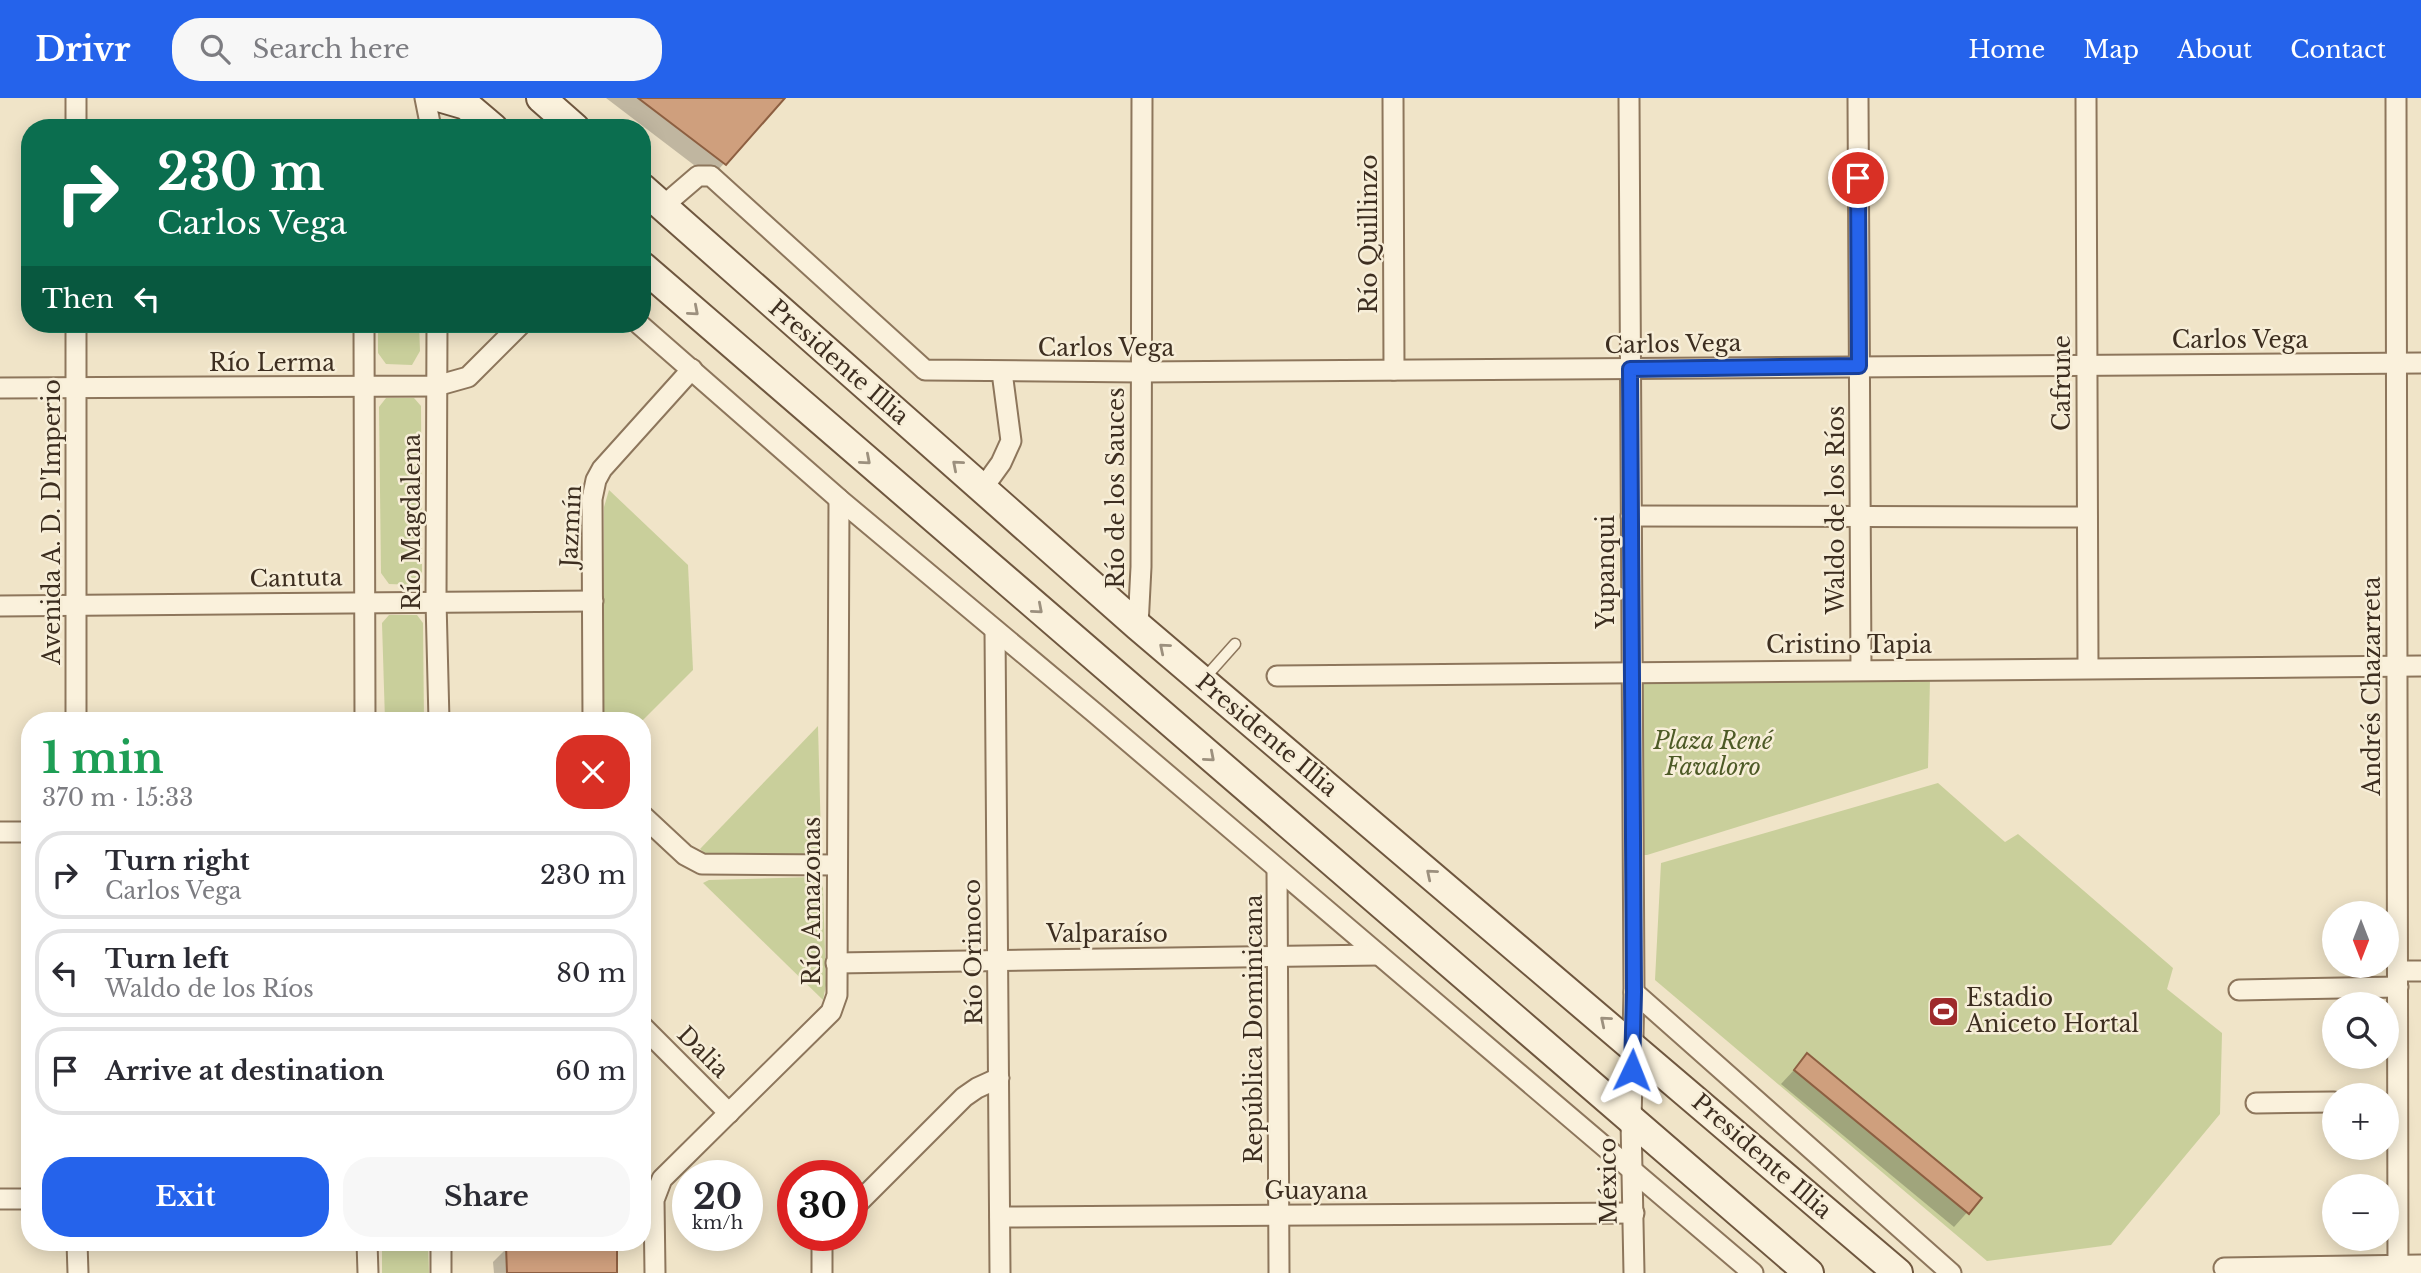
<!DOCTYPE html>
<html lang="en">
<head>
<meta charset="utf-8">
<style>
  :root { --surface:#fff; --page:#f7f7f7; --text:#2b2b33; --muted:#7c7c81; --line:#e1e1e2; --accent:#2563eb }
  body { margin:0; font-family:"Libre Baskerville",serif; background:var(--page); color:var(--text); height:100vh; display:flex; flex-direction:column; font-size:26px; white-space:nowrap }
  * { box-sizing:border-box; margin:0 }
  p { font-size:23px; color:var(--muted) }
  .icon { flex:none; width:38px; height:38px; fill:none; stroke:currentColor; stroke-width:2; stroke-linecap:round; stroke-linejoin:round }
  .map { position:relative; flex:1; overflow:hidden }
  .details { position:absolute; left:21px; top:614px; width:630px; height:539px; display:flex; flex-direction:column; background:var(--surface); border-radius:28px; box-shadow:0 4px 18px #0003 }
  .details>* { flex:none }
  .top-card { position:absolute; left:21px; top:21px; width:630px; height:214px; border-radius:28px; box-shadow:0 4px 18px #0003; background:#0b6e4f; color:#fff; overflow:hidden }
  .needle { width:46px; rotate:180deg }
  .controls { position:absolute; left:2322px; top:803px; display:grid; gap:14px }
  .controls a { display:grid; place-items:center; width:77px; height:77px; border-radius:50%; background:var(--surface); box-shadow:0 4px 18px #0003; font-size:35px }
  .speed { position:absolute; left:672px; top:1062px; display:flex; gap:14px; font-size:35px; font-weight:700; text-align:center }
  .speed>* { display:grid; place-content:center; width:91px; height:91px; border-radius:50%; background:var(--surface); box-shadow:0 4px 18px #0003; line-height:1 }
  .speed small { font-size:18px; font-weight:400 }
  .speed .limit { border:10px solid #d22; background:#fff; color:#111 }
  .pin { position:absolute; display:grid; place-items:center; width:60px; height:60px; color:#fff; margin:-30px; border:4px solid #fff; border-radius:50%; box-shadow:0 2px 7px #0007 }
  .me { position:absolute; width:77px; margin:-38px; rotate:2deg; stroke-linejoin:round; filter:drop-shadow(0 0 5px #0008) }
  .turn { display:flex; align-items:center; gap:24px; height:147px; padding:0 21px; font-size:32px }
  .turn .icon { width:91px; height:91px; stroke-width:2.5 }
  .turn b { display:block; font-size:49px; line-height:60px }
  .then { display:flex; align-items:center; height:66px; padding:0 21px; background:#0003; gap:14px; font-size:26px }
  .round { display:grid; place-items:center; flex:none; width:74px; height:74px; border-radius:28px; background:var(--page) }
  .headline { display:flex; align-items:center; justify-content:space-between; height:119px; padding:0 21px }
  h1 { font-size:42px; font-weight:700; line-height:52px; color:#1e9e55 }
  .action { display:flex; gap:14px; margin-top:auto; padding:14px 21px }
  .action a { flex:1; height:80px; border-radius:28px; background:var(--accent); color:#fff; font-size:28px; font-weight:700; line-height:80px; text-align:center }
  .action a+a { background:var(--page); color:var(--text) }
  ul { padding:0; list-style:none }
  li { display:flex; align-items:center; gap:21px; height:88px; margin:0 14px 10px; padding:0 7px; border:4px solid var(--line); border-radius:28px }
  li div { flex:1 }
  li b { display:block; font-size:26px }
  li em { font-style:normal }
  header { display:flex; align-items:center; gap:42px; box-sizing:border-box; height:98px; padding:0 35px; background:var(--accent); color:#fff }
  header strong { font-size:33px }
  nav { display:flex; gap:38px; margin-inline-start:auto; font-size:24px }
  .search { width:490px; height:63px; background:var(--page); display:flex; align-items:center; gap:18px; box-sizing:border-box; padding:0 24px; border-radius:28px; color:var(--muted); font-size:26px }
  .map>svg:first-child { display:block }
  .green { fill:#c9cf9b }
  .shadow { fill:#0003 }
  .building { fill:#cf9f7d; stroke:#8d5f41; stroke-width:2 }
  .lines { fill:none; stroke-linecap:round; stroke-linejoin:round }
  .lane-casing { stroke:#8d765c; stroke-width:13 }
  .street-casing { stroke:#8d765c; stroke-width:23 }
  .secondary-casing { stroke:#6f573f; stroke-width:32 }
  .lane { stroke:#faf1dc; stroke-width:10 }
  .street { stroke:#faf1dc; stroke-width:19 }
  .secondary { stroke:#faf1dc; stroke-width:28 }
  .oneway { stroke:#9c907e }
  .route-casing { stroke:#184099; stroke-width:18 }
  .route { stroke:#2563eb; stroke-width:12 }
  .labels { text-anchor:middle; stroke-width:5; stroke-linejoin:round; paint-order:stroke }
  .street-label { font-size:23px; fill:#3d2e20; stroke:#f7eed8 }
  .park-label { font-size:23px; font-style:italic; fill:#4d5a26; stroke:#f7eed8 }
  .poi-label { font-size:23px; fill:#3d2e20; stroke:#f7eed8; text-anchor:start }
</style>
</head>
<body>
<header>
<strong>Drivr</strong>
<div class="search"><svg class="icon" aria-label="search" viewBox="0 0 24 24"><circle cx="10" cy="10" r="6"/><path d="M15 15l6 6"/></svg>Search here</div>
<nav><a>Home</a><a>Map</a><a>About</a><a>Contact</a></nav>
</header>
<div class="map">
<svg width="2421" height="1175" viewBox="0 0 2421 1175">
  <rect width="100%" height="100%" fill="#f0e4c8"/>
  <g class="green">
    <polygon points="378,226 419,226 420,253 412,267 386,266 378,255"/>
    <polygon points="386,300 414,300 421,308 422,474 414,487 389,486 381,475 379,309"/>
    <polygon points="609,392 688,467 693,572 642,623 603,623 604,409"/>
    <polygon points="389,517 417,517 423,525 424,623 385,623 382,525"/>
    <polygon points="1638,580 1930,581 1928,670 1647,757 1637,757"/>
    <polygon points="818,628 821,740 818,753 810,758 712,761 700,751"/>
    <polygon points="1938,685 2005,744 2018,736 2173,870 2167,891 2222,935 2220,1016 2111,1147 1987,1163 1655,882 1661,765"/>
    <polygon points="812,779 819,781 823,789 826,887 823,902 703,785 709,782"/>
    <polygon points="382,1145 428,1145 429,1175 382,1175"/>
  </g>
  <g class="shadow">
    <polygon points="606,0 782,0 711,80"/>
    <polygon points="1807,958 1980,1100 1954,1129 1781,986"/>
    <polygon points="507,1150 616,1175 494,1175 493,1164"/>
  </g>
  <g class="building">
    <polygon points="638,0 785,0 726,67"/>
    <polygon points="1807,955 1982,1100 1969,1116 1794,972"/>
    <polygon points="617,1146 617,1175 507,1175 506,1148"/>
  </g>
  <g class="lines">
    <defs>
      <polyline id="lane" points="1203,582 1235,546"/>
      <g id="street">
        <polyline points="76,0 76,30"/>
        <polyline points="425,0 431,30"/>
        <polyline points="1393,0 1394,272"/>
        <polyline points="1629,0 1634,894 1631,1023 1634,1175"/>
        <polyline points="1858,0 1861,572"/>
        <polyline points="2086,0 2088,570"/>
        <polyline points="2396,0 2398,1175"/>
        <polyline points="663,108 698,78 711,78 925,272 1141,274 2421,265"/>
        <polyline points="76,226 76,623"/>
        <polyline points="364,226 365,623"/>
        <polyline points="437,226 436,503 439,623"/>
        <polyline points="639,226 839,401 1096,616 1753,1175"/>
        <polyline points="0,290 436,288 468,279 521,226"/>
        <polyline points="983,390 1001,365 1011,343 1002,274"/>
        <polyline points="1631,418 2087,419"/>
        <polyline points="0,508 593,503"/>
        <polyline points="1138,528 1141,469 1142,0"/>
        <polyline points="995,532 1000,1175"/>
        <polyline points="1277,578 2421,568"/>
        <polyline points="593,623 592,401 596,382 602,371 692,271"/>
        <polyline points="642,717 685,757 702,766 837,767"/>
        <polyline points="0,734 30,734"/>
        <polyline points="1277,771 1279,1175"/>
        <polyline points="836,865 1379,857"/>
        <polyline points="2398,873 2421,873"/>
        <polyline points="2239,892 2398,889"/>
        <polyline points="1634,894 1951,1175"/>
        <polyline points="642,928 729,1015"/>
        <polyline points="2256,1005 2334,1004"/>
        <polyline points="0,1101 30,1101"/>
        <polyline points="852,1111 964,999 977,990 999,980"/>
        <polyline points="1000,1119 1634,1115"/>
        <polyline points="77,1144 78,1175"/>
        <polyline points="367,1144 368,1175"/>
        <polyline points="441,1144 441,1175"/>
        <polyline points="2224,1170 2421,1167"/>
        <polyline points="655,1175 654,1102 662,1081 831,914 837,897 839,401"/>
        <polyline points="822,1175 822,1148 827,1138"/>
      </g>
      <g id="secondary">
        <polyline points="442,0 466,7 493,30"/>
        <polyline points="541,0 575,30"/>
        <polyline points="642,90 1138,528 1898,1175"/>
        <polyline points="642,168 1809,1175"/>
      </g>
    </defs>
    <use href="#lane" class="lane-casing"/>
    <use href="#street" class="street-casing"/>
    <use href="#secondary" class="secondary-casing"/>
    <use href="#lane" class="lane"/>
    <use href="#street" class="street"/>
    <use href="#secondary" class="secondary"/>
  </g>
  <defs><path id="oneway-chevron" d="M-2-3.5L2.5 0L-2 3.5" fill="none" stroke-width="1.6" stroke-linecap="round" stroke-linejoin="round" transform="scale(1.75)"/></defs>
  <g class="oneway">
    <use href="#oneway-chevron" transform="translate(694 213) rotate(41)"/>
    <use href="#oneway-chevron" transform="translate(866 362) rotate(41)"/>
    <use href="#oneway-chevron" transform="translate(957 367) rotate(-139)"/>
    <use href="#oneway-chevron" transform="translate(1038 511) rotate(41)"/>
    <use href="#oneway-chevron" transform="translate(1164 550) rotate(-140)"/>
    <use href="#oneway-chevron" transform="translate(1210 659) rotate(41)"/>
    <use href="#oneway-chevron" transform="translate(1431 776) rotate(-140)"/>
    <use href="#oneway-chevron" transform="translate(1605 923) rotate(-140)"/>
  </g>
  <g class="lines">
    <defs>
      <polyline id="route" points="1632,972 1634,894 1630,271 1859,268 1858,80"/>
    </defs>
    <use href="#route" class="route-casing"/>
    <use href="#route" class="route"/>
  </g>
  <defs>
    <symbol id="stadium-square" viewBox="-11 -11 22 22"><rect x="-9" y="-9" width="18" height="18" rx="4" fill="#9e2a2b" stroke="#f7eed8"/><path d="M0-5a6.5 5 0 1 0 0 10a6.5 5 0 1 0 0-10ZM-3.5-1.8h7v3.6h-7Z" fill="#fff"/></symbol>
  </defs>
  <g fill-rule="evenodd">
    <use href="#stadium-square" x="1926" y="896" width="35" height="35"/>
  </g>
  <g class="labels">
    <g class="street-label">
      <text transform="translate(1369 136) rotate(-90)" y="8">Río Quillinzo</text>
      <text x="2240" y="250">Carlos Vega</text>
      <text transform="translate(1673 246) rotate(-1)" y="8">Carlos Vega</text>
      <text x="1106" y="258">Carlos Vega</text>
      <text transform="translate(839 264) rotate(41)" y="8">Presidente Illia</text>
      <text x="272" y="273">Río Lerma</text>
      <text transform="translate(2062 285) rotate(-90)" y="8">Cafrune</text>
      <text transform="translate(1116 390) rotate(-90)" y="8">Río de los Sauces</text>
      <text transform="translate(1836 412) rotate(-90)" y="8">Waldo de los Ríos</text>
      <text transform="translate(52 424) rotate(-90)" y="8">Avenida A. D. D'Imperio</text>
      <text transform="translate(412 424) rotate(-90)" y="8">Río Magdalena</text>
      <text transform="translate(571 428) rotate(-87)" y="8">Jazmín</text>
      <text transform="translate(1606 474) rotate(-90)" y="8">Yupanqui</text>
      <text transform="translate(296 480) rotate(-1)" y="8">Cantuta</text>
      <text x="1849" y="555">Cristino Tapia</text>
      <text transform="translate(2372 588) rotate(-90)" y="8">Andrés Chazarreta</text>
      <text transform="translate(1267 637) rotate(40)" y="8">Presidente Illia</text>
      <text transform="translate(812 803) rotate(-90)" y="8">Río Amazonas</text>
      <text x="1107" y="844">Valparaíso</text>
      <text transform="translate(973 854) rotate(-91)" y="8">Río Orinoco</text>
      <text transform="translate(1254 931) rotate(-90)" y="8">República Dominicana</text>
      <text transform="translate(703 954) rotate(45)" y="8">Dalia</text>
      <text transform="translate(1762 1058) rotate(41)" y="8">Presidente Illia</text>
      <text transform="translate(1608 1083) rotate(-91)" y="8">México</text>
      <text x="1316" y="1101">Guayana</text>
    </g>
    <g class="park-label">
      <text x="1713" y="651">Plaza René<tspan x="1713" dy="26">Favaloro</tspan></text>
    </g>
    <g class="poi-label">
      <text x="1966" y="908">Estadio<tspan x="1966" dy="26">Aniceto Hortal</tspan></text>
    </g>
  </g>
</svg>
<div class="controls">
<a><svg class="needle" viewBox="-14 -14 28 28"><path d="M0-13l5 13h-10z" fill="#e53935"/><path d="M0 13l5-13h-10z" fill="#7c7c81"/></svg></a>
<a><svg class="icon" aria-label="search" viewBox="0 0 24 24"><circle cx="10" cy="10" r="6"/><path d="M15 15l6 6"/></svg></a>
<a>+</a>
<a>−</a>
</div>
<div class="speed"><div>20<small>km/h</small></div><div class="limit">30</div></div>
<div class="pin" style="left:1858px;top:80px;background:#d93025"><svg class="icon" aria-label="arrive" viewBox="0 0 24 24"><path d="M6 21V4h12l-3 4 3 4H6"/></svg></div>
<svg class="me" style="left:1632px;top:972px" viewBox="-20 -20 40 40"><path d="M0-17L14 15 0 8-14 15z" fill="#2563eb" stroke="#fff" stroke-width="4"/></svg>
<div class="top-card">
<div class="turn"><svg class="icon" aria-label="right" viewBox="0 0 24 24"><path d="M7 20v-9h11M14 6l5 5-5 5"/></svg><div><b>230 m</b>Carlos Vega</div></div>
<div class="then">Then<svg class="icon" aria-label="left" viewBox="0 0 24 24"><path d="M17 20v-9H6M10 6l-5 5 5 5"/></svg></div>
</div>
<section class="details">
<div class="headline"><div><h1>1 min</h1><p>370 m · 15:33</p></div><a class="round" style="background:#d93025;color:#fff"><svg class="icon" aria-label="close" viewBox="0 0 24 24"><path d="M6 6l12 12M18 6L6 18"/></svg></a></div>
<ul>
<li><svg class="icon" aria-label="right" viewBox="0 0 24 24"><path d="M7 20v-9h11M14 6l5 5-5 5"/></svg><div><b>Turn right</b><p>Carlos Vega</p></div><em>230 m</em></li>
<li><svg class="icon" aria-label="left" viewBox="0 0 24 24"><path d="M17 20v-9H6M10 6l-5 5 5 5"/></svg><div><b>Turn left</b><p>Waldo de los Ríos</p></div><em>80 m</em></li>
<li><svg class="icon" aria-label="arrive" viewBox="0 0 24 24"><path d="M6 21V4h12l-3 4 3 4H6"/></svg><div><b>Arrive at destination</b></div><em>60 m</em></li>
</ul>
<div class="action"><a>Exit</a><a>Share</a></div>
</section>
</div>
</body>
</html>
